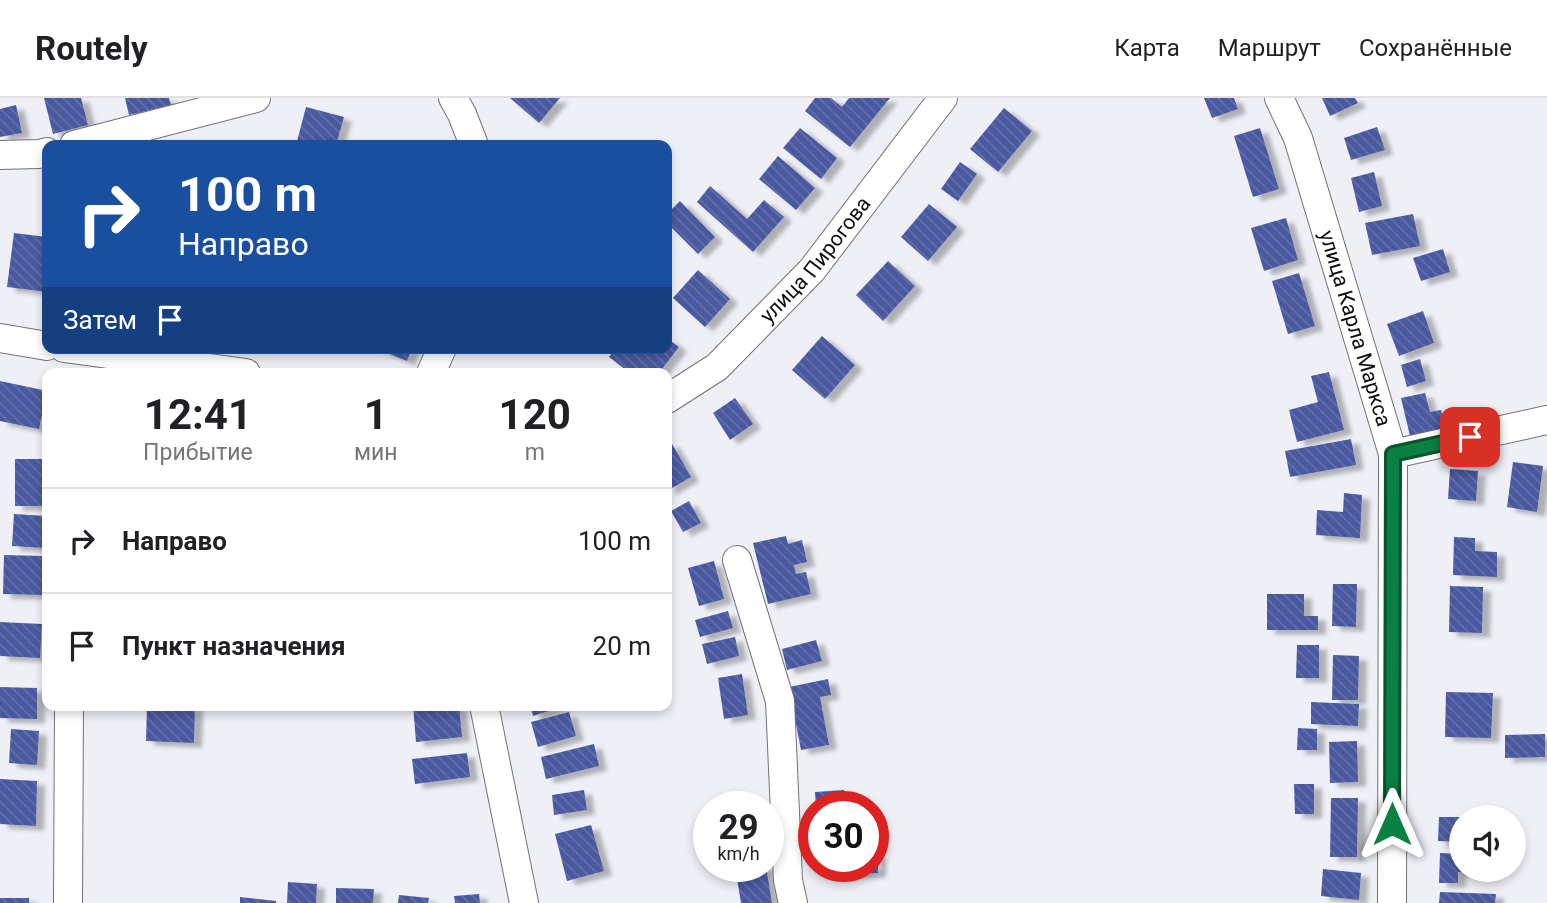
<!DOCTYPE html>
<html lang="ru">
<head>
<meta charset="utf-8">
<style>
  :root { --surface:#fff; --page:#f6f6f6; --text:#202124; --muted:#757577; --line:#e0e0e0 }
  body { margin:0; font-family:Roboto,sans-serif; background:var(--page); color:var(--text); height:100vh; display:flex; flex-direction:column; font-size:26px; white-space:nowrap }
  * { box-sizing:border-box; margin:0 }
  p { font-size:23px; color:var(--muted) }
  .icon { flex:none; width:38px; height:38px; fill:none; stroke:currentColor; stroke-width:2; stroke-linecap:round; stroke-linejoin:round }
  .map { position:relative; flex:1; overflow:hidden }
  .details { position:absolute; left:42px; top:270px; width:630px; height:343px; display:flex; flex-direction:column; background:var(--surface); border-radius:14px; box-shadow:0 4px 10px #0003 }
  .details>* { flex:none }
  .guide { position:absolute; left:42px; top:42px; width:630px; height:214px; border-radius:14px; box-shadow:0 4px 10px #0003; background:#1a4fa0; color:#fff; overflow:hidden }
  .tools { position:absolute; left:1449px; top:707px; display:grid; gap:14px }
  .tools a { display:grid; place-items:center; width:77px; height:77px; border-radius:50%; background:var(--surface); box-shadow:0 4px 10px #0003; font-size:35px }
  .speed { position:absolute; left:693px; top:693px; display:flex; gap:14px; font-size:35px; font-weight:700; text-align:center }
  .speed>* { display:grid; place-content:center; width:91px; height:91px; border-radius:50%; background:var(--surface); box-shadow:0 4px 10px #0003; line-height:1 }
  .speed small { font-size:18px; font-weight:400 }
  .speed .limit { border:10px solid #d22; background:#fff; color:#111 }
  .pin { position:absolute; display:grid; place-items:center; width:60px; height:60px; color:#fff; margin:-30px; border-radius:14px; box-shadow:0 4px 10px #0006 }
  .me { position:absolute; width:77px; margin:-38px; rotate:0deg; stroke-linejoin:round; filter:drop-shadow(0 0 5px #0008) }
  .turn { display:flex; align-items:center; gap:24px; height:147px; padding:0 21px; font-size:32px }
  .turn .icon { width:91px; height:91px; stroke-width:2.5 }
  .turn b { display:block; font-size:49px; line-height:60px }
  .then { display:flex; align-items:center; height:66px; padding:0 21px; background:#0003; gap:14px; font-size:26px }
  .eta { display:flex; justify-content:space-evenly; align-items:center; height:119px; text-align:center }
  .eta b { font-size:42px; font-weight:700; line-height:49px }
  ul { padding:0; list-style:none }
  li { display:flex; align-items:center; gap:21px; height:105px; padding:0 21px; border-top:2px solid var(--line) }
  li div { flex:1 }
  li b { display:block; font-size:26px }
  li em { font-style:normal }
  header { display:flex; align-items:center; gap:42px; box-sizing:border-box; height:98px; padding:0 35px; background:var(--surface); border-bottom:2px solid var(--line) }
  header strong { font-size:33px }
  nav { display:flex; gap:38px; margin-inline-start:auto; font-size:24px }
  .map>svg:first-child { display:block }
  .building { fill:url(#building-back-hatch); filter:url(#shadow) }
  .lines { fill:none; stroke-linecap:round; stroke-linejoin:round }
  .minor-casing { stroke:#717277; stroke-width:30 }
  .minor { stroke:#fff; stroke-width:28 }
  .route-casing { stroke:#07532c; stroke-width:18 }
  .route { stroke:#0b8043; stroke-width:12 }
  .labels { text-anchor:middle; stroke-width:7; stroke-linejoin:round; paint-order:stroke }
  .street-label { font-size:21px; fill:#0b0c0d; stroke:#eef0f6 }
</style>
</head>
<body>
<header>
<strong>Routely</strong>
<nav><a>Карта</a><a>Маршрут</a><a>Сохранённые</a></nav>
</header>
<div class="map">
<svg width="1547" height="805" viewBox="0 0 1547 805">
  <defs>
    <pattern id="building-back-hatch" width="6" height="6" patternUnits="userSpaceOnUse" patternTransform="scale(1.75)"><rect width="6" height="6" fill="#4859a0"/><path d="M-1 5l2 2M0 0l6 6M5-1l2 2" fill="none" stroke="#6470a6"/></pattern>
    <filter id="shadow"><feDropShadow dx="8" dy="4.5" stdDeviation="2" flood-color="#0004"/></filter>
  </defs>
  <rect width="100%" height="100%" fill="#eef0f6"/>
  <g class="building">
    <polygon points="44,0 81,0 88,27 53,36"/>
    <polygon points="125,0 169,0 171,7 129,17"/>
    <polygon points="510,0 560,0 539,25"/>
    <polygon points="815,0 831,0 842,9 849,0 890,0 850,49 805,13"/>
    <polygon points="1204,0 1234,0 1238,11 1212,20"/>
    <polygon points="1322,0 1355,0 1358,5 1330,18"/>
    <polygon points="16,7 22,35 0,39 0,11"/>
    <polygon points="306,9 344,19 336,47 296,47"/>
    <polygon points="1004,10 1032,33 998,74 970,51"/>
    <polygon points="1377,29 1385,52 1351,62 1344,40"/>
    <polygon points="800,30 837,60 821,81 783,50"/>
    <polygon points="1260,30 1279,91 1253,99 1234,38"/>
    <polygon points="778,58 815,90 796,112 759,81"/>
    <polygon points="960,64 977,76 958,103 941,91"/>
    <polygon points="1374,74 1382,108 1359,114 1351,80"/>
    <polygon points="710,88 747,121 764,102 784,119 753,154 697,104"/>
    <polygon points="680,103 715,139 698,156 667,125 667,116"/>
    <polygon points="929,106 957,129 928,163 901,139"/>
    <polygon points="1413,116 1420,148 1372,157 1365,125"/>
    <polygon points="1286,120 1298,162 1264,173 1251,130"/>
    <polygon points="14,135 47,139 47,194 7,189"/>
    <polygon points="1443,151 1450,174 1421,183 1413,160"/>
    <polygon points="888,163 915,188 883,223 856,197"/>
    <polygon points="698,172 730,201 705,229 673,200"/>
    <polygon points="1299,175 1315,228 1288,236 1272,183"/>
    <polygon points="1423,213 1434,245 1399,258 1387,226"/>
    <polygon points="822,238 855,267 825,301 792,272"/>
    <polygon points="667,240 679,249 659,275 630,275 609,259 616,250 667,250"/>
    <polygon points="375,250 412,250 407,263"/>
    <polygon points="1420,261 1426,283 1407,289 1401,267"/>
    <polygon points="1329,274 1344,332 1297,344 1289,312 1318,304 1311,278"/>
    <polygon points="0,283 47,293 39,331 0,323"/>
    <polygon points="1425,295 1430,314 1441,312 1445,330 1410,338 1401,300"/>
    <polygon points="735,300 753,326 730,342 713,315"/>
    <polygon points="1351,341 1356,367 1290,379 1285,353"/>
    <polygon points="671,344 691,379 667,393 667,347"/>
    <rect x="15" y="361" width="32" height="47"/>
    <polygon points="1513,364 1543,368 1537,414 1507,409"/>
    <polygon points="1450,371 1478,373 1476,403 1448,401"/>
    <polygon points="1344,395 1362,397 1360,440 1316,437 1317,412 1343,414"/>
    <polygon points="689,403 701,425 683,434 671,413"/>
    <polygon points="14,416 47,418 46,450 12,448"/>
    <polygon points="786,438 788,446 802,442 807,464 794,467 796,476 806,474 811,496 768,506 753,445"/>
    <polygon points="1454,439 1475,440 1475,453 1497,454 1497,479 1453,477"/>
    <polygon points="4,457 44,458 44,497 3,496"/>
    <polygon points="714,463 724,501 699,508 688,470"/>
    <polygon points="1333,486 1357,486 1356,529 1332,528"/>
    <polygon points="1450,488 1483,489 1482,535 1449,534"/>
    <polygon points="1267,496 1304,496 1304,518 1318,518 1318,532 1267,532"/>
    <polygon points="728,513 733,530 700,539 695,522"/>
    <polygon points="0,524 42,526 40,560 0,558"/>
    <polygon points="735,539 739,558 707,566 702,546"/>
    <polygon points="816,542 822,563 787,572 782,551"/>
    <polygon points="1297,547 1319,547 1319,580 1296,580"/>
    <polygon points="1333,557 1359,558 1358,602 1332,602"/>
    <polygon points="742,576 748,617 724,621 718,580"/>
    <polygon points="828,581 831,597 820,599 829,647 801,652 789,589"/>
    <polygon points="0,589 37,590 37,621 0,620"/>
    <polygon points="1446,594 1493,595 1491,640 1445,639"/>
    <polygon points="1311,604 1359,606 1358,628 1311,626"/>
    <polygon points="147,607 195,607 194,645 146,643"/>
    <polygon points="413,607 459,607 462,639 416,644"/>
    <polygon points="530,607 564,607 564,608 533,618"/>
    <polygon points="569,614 576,638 538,649 531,624"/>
    <polygon points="1298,630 1317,631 1317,652 1297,652"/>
    <polygon points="11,631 39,633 37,667 9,665"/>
    <polygon points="1545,636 1545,659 1505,660 1505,637"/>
    <polygon points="1357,643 1358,684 1330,685 1329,644"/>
    <polygon points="594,646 599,668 546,681 541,659"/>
    <polygon points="467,655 470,679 415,686 412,661"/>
    <polygon points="0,681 37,683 36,728 0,726"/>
    <polygon points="1294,686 1314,686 1314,716 1295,716"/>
    <polygon points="584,692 587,712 554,717 552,697"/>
    <polygon points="844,692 846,709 816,709 815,694"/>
    <polygon points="1331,700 1358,700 1357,759 1330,759"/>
    <polygon points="1439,719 1461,719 1461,744 1438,743"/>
    <polygon points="591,727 604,773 567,783 555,736"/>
    <polygon points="1440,755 1461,756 1461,772 1479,772 1479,775 1458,774 1458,785 1439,785"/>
    <polygon points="878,756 878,775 830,777 830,768 873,768 873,757"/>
    <polygon points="735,768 766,768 772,805 741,805"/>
    <polygon points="1323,771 1361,775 1359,802 1321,798"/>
    <polygon points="288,784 317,786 316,805 287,805"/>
    <polygon points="336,790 374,791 373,805 336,805"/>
    <polygon points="1440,794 1496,796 1495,805 1439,805"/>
    <polygon points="479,796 480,805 455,805 454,798"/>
    <polygon points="399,797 429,800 428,805 398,805"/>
    <polygon points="240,799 276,803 276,805 240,805"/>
    <rect x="0" y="800" width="29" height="5"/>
  </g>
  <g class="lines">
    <defs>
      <g id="minor">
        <polyline points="453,0 462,16 474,47"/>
        <path id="s1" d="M1279,0L1298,40L1393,356L1392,805"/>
        <polyline points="74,47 256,0"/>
        <polyline points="0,57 39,56 47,54"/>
        <polyline points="0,240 47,248"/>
        <polyline points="64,250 246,275"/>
        <polyline points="431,275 442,250"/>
        <path id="s2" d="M667,301L717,269L812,172L943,0"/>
        <polyline points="1393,356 1547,322"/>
        <polyline points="737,462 780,603 788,782 793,805"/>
        <polyline points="484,607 524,805"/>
        <polyline points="68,805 69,607"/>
      </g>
    </defs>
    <use href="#minor" class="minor-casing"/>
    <use href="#minor" class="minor"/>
  </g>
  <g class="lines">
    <defs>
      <polyline id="route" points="1392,726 1393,356 1470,339"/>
    </defs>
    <use href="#route" class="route-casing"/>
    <use href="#route" class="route"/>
  </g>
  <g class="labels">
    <g class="street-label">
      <text dy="7" stroke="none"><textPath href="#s2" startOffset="205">улица Пирогова</textPath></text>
      <text dy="7" stroke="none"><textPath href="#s1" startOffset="243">улица Карла Маркса</textPath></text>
    </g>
  </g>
</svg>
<div class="tools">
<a><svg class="icon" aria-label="sound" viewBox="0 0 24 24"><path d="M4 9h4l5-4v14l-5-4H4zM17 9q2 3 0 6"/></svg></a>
</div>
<div class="speed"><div>29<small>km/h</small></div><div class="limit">30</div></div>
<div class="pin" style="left:1470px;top:339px;background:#d93025"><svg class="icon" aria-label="arrive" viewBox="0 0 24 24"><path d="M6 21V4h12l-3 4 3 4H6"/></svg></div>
<svg class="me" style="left:1392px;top:726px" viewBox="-20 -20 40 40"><path d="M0-17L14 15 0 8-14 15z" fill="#0b8043" stroke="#fff" stroke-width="4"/></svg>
<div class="guide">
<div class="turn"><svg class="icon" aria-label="right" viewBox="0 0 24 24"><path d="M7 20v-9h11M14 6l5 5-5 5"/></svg><div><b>100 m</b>Направо</div></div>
<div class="then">Затем<svg class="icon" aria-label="arrive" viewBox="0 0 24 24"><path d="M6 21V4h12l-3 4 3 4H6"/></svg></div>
</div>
<section class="details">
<div class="eta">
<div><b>12:41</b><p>Прибытие</p></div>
<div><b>1</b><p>мин</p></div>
<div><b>120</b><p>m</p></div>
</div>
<ul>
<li><svg class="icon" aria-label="right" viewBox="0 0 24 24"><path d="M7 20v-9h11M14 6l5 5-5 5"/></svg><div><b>Направо</b></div><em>100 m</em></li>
<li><svg class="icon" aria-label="arrive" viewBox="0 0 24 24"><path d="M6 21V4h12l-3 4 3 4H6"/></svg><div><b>Пункт назначения</b></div><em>20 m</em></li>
</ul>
</section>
</div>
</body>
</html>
